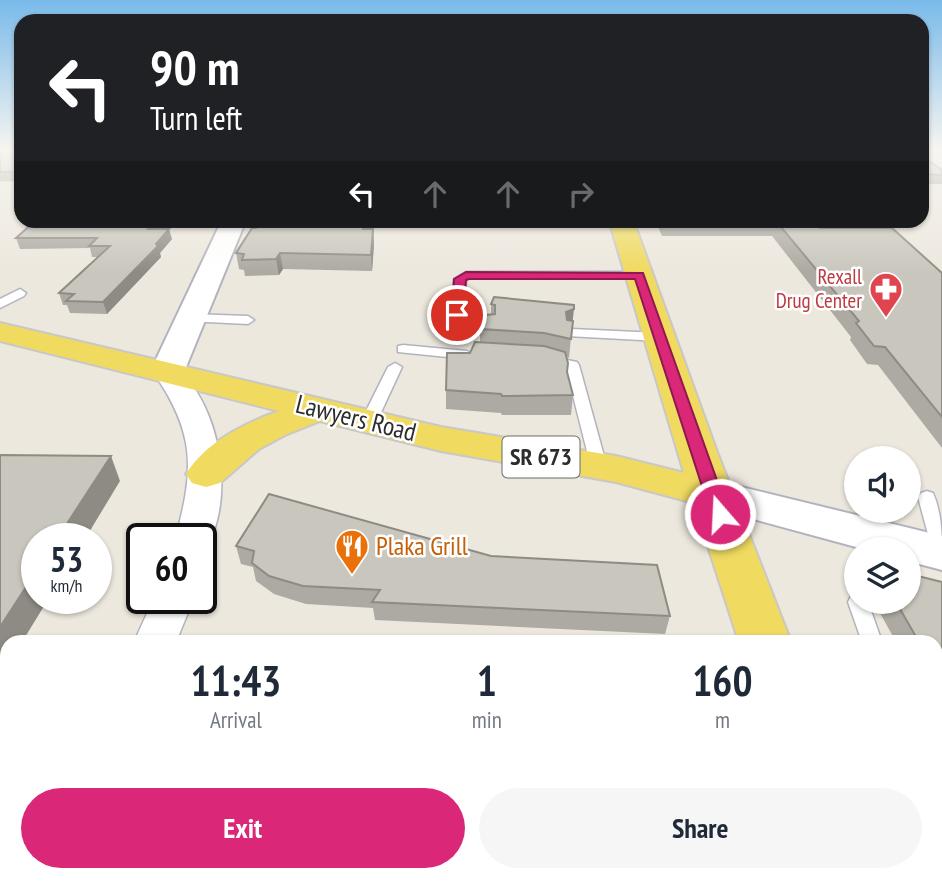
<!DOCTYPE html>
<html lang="en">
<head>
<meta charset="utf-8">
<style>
  :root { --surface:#fff; --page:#f6f6f7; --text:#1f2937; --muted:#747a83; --accent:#db2777 }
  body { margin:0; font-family:"PT Sans Narrow",sans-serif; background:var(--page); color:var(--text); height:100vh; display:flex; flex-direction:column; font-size:26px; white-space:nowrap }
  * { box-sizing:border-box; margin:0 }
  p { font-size:23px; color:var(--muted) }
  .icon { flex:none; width:38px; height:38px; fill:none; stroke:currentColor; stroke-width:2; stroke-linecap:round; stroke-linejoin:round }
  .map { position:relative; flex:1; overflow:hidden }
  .panel { position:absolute; left:0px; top:635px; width:943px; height:247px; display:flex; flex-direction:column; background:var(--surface); border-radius:21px 21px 0 0; box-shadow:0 2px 5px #0004 }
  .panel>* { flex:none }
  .banner { position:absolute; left:14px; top:14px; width:915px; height:214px; border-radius:21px; box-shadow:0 2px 5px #0004; background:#202124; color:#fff; overflow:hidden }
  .fabs { position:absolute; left:844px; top:446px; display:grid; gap:14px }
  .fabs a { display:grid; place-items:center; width:77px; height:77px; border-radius:50%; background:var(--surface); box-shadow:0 2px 5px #0004; font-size:35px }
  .speed { position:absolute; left:21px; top:523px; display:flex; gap:14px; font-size:35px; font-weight:700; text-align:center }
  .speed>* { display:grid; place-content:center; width:91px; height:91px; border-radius:50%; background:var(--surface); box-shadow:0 2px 5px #0004; line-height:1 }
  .speed small { font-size:18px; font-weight:400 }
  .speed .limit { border:4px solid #111; border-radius:10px; background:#fff; color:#111 }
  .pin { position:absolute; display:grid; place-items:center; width:60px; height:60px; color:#fff; margin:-30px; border:4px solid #fff; border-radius:50%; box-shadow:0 2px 7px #0007 }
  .me { position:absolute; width:77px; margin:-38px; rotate:341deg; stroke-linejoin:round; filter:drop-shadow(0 0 5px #0008) }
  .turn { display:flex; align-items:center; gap:24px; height:147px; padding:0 21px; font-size:32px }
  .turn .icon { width:91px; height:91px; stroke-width:2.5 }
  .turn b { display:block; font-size:49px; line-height:60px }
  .lanes { display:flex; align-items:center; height:66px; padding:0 21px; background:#0003; justify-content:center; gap:35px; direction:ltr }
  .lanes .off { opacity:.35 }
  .eta { display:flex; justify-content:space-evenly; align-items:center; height:119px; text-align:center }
  .eta b { font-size:42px; font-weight:700; line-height:49px }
  .cta { display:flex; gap:14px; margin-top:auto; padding:14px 21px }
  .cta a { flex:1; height:80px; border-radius:42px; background:var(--accent); color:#fff; font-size:28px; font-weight:700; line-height:80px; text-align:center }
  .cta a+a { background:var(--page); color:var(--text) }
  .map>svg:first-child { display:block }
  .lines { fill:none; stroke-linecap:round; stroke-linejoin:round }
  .lane-casing { stroke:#b2b3bf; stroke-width:3 }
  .street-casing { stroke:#b2b3bf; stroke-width:3 }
  .secondary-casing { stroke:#b2b3bf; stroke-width:4 }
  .primary-casing { stroke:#c8c8c8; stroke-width:4 }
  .lane { fill:#fff; fill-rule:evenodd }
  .street { fill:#fff; fill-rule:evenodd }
  .secondary { fill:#fff; fill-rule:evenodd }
  .primary { fill:#f0da60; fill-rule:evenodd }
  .wall { fill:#adaaa3 }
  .shaded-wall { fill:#8d8b84 }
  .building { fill:#c9c6bd; stroke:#8d8b84; stroke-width:2 }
  .route { fill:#db2777; stroke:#8e194d; stroke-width:2 }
  .labels { text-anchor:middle; stroke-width:5; stroke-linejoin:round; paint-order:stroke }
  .far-health-label { font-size:21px; fill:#be3a42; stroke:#fff; text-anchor:end }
  .shield { fill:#fff; stroke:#6b6b6b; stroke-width:2 }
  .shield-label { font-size:24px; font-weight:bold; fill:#2c2c2c }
  .street-label { font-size:26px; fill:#2c2c2c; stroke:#fff }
  .food-label { font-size:26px; fill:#c56008; stroke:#fff; text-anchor:start }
</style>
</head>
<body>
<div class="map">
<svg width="942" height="881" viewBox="0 0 942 881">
  <rect width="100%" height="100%" fill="#ede8de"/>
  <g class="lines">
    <defs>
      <g id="lane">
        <path d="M466,272H639L645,275L639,278H469L466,280L464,315L471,320L493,324V330C478,332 460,328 451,315L454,279Z"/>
        <polygon points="20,289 26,293 24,296 0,308 0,299"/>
        <polygon points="190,314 248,316 254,320 248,324 186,321 186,315"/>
        <polygon points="572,329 659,333 665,337 659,341 567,336 567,330"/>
        <polygon points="403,345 467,351 474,355 467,359 398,352 398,346"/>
        <polygon points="548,356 577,362 579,365 607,467 605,471 599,472 591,467 566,368 543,363 541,360"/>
        <polygon points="395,363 402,367 377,421 369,426 364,424 361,421 388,367"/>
        <path d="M927,491L933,493C942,513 942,537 942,560L935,558L933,553L918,497L921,493Z"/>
        <polygon points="856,595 856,602 868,602 882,642 862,642 848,602 851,596"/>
        <polygon points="936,714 942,715 942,737 936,736"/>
      </g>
      <g id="street">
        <path d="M167,364C180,367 187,377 194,388C223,430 232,503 206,548L201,550V539H175C195,469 195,432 153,372L157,366Z"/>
        <polygon points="154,598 194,598 176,642 134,642"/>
        <polygon points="7,854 7,875 50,875 48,881 0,881 0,861"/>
      </g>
      <g id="secondary">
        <polygon points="222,220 246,220 184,372 179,379 167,382 155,379 150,372"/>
        <polygon points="713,480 942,536 942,570 908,561 908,550 867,550 698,504 692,494 698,484"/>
      </g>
      <g id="primary">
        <path d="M609,220H633L717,452L791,642H739L694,503L616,482L441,451L320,421L285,435L259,449L220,483L206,487L192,483L186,474C206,442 245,423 279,411L0,341V323L441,427L616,456L684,473Z"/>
        <polygon points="811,875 877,875 880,881 812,881"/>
      </g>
    </defs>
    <use href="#lane" class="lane-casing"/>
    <use href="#street" class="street-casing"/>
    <use href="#secondary" class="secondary-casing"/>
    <use href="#primary" class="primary-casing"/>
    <use href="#lane" class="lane"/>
    <use href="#street" class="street"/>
    <use href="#secondary" class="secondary"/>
    <use href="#primary" class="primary"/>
  </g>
  <g class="wall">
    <polygon points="0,149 21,149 21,182 0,181"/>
    <polygon points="922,156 942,175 942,184 922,184"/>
    <polygon points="36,220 168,220 160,229 172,239 160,253 161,257 107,314 70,313 67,305 63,305 59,293 98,257 92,257 90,248 20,249 16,238"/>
    <polygon points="260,220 371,220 368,229 373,229 374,245 372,271 283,269 279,275 245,276 244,270 239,269 236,253 256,228"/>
    <polygon points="655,220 813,220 820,228 942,273 942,448 878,365 867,364 850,340 851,337 772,236 662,236"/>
    <polygon points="491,304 574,305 569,358 567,357 567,375 573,395 571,415 502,415 501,413 446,409 446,390 470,353 480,342 480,329 491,315"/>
    <polygon points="236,546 670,616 665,634 375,620 373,608 306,604 274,594 256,581 253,567 241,564"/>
    <polygon points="942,582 942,710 936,710 936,642 896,642 874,602 908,602"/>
  </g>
  <g class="shaded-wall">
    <polygon points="156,220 168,220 151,239 148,229"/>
    <polygon points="366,220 371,220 365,244 363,229"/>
    <polygon points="169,229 172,239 160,253 161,257 107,314 103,302"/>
    <polygon points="373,229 374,245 372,271 371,255"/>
    <polygon points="280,253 283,269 279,275 276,259"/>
    <polygon points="574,309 572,326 564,330 566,312"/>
    <polygon points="111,456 120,481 85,539 57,539"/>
    <polygon points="37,570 37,598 49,598 22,642 7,642 7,668 0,679 0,627"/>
  </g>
  <g class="building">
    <rect x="0" y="149" width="21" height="23"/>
    <polygon points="922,156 942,170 942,175 922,174"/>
    <polygon points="36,220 156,220 148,229 169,229 156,244 158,246 103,302 66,301 74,294 59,293 110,246 89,246 97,238 16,238"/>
    <polygon points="260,220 366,220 363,229 373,229 371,255 280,253 276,259 242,260 244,254 236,253 252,228 256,228"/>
    <polygon points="665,220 813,220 820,228 892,228 942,273 942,417 885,347 874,346 856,323 859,321 776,221"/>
    <polygon points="494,297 574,305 574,309 566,312 567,320 573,321 571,339 544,333 480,329 486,315 495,314 495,305 491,304"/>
    <polygon points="475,342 544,346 565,352 568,363 567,372 573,395 502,396 501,394 446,390 447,353 470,353"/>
    <polygon points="0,455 111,456 57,539 37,539 37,570 0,627"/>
    <polygon points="269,494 491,556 657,565 670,616 372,602 380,590 303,586 269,576 252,563 254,551 236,546"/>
    <polygon points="908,576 918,576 942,582 942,682 936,672 936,642 919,642 896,602 908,602"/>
    <polygon points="100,875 505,875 505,881 97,881"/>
  </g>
  <linearGradient id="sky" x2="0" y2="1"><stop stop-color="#79baea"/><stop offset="0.55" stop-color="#f7f5f0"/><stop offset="1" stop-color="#f7f5f0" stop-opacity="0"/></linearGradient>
  <rect width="942" height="272" fill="url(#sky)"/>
  <polygon class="route" points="466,272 643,273 729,514 726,519 713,519 711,514 635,279 469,279 466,280 463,315 457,318 452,317 454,279"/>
  <defs>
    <symbol id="pharmacy-pin" viewBox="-11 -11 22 30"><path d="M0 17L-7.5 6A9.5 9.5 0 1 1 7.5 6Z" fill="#e0444e" stroke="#fff"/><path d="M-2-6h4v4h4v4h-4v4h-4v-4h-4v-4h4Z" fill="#fff"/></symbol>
    <symbol id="restaurant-pin" viewBox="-11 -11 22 30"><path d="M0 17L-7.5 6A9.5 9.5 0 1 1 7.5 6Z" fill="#e8710a" stroke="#fff"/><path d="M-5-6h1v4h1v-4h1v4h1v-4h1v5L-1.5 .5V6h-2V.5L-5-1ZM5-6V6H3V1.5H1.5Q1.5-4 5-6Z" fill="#fff"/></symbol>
  </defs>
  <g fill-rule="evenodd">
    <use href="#pharmacy-pin" x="867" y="270" width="38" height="52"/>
    <use href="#restaurant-pin" x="333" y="527" width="38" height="52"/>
  </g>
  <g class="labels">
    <g class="far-health-label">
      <text x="862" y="284">Rexall<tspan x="862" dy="24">Drug Center</tspan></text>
    </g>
    <rect class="shield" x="502.5" y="436.5" width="77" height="41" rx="5"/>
    <g class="shield-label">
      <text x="541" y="465">SR 673</text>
    </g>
    <g class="street-label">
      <text transform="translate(356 418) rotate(14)" y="9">Lawyers Road</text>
    </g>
    <g class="food-label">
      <text x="376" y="555">Plaka Grill</text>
    </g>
  </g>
</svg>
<div class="fabs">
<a><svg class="icon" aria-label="sound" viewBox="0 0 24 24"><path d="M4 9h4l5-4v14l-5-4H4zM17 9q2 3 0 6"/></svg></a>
<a><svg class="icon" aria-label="layers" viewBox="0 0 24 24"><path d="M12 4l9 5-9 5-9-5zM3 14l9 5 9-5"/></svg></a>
</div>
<div class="speed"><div>53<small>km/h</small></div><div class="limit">60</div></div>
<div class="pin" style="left:457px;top:315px;background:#d93025"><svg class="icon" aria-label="arrive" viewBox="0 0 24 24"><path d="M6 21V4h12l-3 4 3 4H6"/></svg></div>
<svg class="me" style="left:720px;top:514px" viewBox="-20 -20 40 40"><circle r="17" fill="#db2777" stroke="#fff" stroke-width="3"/><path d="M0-11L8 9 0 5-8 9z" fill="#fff"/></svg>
<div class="banner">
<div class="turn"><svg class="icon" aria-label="left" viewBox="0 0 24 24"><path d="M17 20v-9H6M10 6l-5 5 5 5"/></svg><div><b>90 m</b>Turn left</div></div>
<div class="lanes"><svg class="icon" aria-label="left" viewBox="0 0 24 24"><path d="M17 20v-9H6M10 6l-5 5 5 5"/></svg><svg class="icon off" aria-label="ahead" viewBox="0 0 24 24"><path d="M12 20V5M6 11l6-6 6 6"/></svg><svg class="icon off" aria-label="ahead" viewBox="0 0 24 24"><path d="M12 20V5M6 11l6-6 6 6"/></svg><svg class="icon off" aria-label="right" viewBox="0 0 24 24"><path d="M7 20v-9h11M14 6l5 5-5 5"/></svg></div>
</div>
<section class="panel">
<div class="eta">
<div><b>11:43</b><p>Arrival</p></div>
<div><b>1</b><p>min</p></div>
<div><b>160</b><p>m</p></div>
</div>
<div class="cta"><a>Exit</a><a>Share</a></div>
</section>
</div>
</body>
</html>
